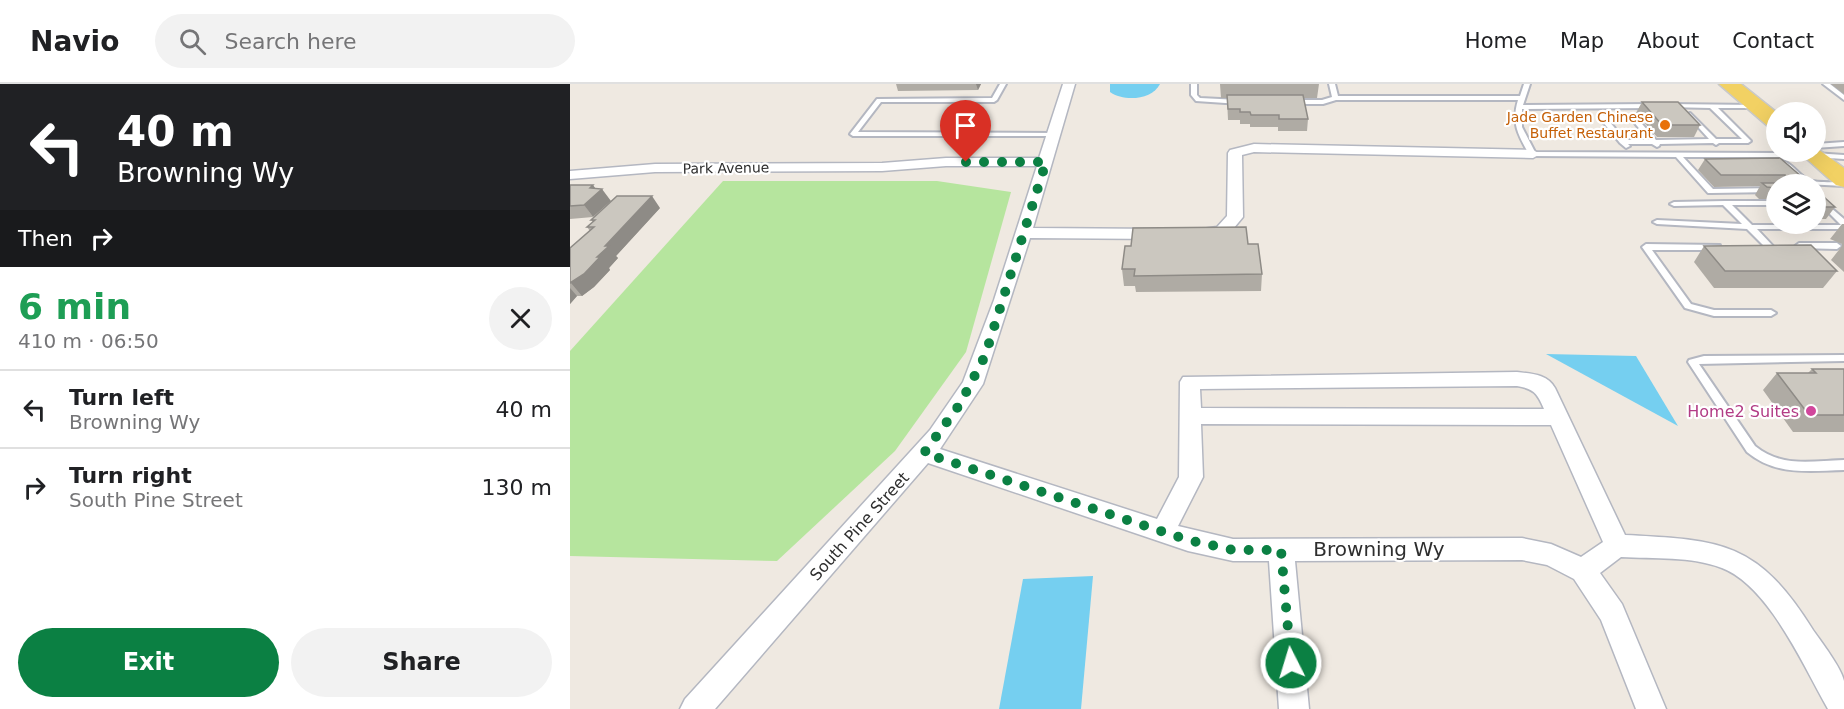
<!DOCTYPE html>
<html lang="en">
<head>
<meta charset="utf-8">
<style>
  :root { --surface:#fff; --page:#f2f2f2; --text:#202124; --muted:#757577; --line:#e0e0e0; --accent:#0b8043 }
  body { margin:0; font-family:"DejaVu Sans",sans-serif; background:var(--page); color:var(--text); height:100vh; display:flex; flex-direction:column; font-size:22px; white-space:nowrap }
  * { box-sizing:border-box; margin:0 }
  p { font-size:20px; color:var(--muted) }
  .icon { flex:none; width:33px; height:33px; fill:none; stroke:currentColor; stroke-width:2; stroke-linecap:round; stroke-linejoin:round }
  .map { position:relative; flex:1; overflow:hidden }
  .panel { display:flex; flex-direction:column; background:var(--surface); width:570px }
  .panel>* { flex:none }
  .banner { background:#202124; color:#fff; overflow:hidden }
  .tools { position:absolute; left:1196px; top:18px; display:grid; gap:12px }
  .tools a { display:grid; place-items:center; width:60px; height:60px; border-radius:50%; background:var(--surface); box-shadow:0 6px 24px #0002; font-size:30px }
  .pin { position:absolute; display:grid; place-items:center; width:51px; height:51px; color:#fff; margin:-62px -26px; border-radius:50% 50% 50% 0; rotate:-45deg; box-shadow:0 0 6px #0007 }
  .pin .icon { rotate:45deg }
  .me { position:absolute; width:66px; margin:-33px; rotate:355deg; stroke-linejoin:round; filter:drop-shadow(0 0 4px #0008) }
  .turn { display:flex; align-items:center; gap:21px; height:126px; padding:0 18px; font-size:27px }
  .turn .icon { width:78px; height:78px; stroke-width:2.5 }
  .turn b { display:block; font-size:42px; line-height:51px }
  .then { display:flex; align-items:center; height:57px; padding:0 18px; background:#0003; gap:12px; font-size:22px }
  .round { display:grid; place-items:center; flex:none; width:63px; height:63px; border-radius:32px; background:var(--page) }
  .head { display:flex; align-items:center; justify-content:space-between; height:102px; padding:0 18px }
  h1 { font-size:36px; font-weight:700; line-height:45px; color:#1e9e55 }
  .primary-button { display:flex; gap:12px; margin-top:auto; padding:12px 18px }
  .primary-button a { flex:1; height:69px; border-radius:36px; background:var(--accent); color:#fff; font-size:24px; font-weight:700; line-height:69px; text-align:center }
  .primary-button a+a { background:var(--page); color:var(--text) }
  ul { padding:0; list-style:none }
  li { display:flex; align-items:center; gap:18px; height:78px; padding:0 18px; border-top:2px solid var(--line) }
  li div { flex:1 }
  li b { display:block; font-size:22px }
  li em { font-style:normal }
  header { display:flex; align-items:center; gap:36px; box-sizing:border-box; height:84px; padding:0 30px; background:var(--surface); border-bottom:2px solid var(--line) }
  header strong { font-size:28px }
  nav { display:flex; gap:33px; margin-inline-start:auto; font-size:21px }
  .search { width:420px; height:54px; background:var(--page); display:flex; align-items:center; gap:15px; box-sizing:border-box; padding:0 21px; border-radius:33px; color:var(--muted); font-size:22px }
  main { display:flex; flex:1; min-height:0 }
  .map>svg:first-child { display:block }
  .green { fill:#b6e59e }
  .water { fill:#75cff0 }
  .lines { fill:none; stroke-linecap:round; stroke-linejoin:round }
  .lane-casing { stroke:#b4b7c1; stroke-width:4 }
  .street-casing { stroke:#b4b7c1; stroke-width:3 }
  .primary-casing { stroke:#c9c9c9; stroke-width:3 }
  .lane { fill:#fff; fill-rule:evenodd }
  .street { fill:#fff; fill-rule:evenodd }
  .primary { fill:#f2d163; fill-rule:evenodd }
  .wall { fill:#afaba4 }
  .shaded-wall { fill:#8e8b86 }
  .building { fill:#cbc7bf; stroke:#8e8b86; stroke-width:1.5 }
  .route { stroke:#0b8043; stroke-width:10; stroke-dasharray:0 18 }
  .food-dot { fill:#e8710a; stroke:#fff; stroke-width:2 }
  .hotel-dot { fill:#d1479c; stroke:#fff; stroke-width:2 }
  .labels { text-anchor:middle; stroke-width:4.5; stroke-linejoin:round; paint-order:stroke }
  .far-food-label { font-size:14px; fill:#c56008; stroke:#fff; text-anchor:end }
  .far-street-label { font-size:14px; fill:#2e2e2e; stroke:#fff }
  .hotel-label { font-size:16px; fill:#b23c85; stroke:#fff; text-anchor:end }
  .street-label { font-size:16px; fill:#2e2e2e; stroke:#fff }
  .near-street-label { font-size:20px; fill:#2e2e2e; stroke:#fff }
</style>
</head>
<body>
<header>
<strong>Navio</strong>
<div class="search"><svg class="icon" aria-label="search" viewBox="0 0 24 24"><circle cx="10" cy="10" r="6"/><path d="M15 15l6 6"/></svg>Search here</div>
<nav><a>Home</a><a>Map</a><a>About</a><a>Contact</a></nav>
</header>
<main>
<section class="panel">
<div class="banner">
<div class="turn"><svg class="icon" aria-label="left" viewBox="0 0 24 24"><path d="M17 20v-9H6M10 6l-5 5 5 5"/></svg><div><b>40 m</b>Browning Wy</div></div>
<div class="then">Then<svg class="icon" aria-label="right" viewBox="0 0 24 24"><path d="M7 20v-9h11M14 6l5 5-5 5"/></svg></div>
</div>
<div class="head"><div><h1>6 min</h1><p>410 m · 06:50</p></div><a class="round"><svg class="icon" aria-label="close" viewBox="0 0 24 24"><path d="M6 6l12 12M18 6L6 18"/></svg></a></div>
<ul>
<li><svg class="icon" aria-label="left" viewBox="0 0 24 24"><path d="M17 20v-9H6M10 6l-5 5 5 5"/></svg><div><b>Turn left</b><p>Browning Wy</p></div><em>40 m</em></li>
<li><svg class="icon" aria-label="right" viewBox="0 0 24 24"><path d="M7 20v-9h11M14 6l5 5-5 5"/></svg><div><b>Turn right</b><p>South Pine Street</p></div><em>130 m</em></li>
</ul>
<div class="primary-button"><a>Exit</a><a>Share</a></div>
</section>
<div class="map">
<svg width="1274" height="625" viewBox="0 0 1274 625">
  <rect width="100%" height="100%" fill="#efe9e1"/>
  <polygon class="green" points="153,97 367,97 441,108 396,268 325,367 207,477 0,472 0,267"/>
  <g class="water">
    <path d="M540,0H590C582,16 554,18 540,8Z"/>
    <polygon points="976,270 1066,272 1108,342"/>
    <polygon points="523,492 511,625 429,625 453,495"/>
  </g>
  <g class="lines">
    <defs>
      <g id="lane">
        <polygon points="430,0 436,0 427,16 424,18 311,18 288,48 485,49 487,50 487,52 283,52 280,50 307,15 422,14"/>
        <polygon points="621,0 627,0 627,11 630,14 670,16 673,18 670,20 626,17 621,11"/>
        <path d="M759,0H765L768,12H950L954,0H960L953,21L1083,20L1086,22L1083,24L952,25V43L965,68L1244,69L1274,71V75L1244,73H1113L1143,105L1206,104V108L1141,109H1138L1106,73L960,72C948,51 941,39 948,16H766L753,20H722L719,18L722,16H752L762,13Z"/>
        <polygon points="1253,0 1260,0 1274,11 1274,16"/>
        <path d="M1098,20L1187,21V23L1185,24H1148L1181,57L1178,59H1149L1146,61L1143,59L1090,60L1089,62L1087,63L1082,60H1058L1060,62L1056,64L1050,59L1028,32L1031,30L1035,32L1066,33L1086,56L1139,55L1118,32L1117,31L1120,29L1146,55H1172L1140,24L1096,23V21ZM1038,36H1062L1079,56H1055Z"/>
        <polygon points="1274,58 1274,62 1245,64 1245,60"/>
        <path d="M1206,76C1222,76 1227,91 1239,96C1246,99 1266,98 1274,98V102L1235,100L1218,86L1206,80Z"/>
        <polygon points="1155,117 1206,117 1206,121 1162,121 1182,141 1271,141 1251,121 1245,121 1245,117 1253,117 1274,135 1274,145 1187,145 1203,162 1199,165 1196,164 1177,145 1087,140 1083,138 1087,136 1172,140 1153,121 1104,122 1100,120 1104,118"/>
        <polygon points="1229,159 1267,159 1271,162 1267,165 1226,164 1225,162"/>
        <polygon points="1076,160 1150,161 1150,165 1147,166 1082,166 1121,220 1144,226 1201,226 1206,229 1201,232 1144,232 1115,224 1072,163"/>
        <path d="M1274,271V277L1129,280L1185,362C1212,384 1241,377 1274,376V386C1239,387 1206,392 1177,368L1118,278L1119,276L1134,272Z"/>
      </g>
      <g id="street">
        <path d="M493,0H505L463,144L591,145L599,150L591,155L460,154L413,300L370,365L587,435L609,393L610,298L613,293L947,288C962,290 977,290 985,304L1055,451C1153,456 1188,458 1243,546C1252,559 1271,583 1274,597C1274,606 1274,617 1274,625H1258C1234,583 1199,502 1152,484C1121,472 1084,475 1051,473L1030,489L1052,520L1096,625H1066L1031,536L1004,495L977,481L952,476L725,477L739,625H709L699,477H663L618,467L358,379L145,625H110L115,615L360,346L393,298L424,216L467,82H376L312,87L85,88L0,95V87L85,80L312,79L376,74H469ZM947,302C964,305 967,309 974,325L631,324L630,305ZM631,340L981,341L1033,458L1011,473L981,460L952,454L663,455L608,442L633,393Z"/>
        <polygon points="684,60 963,66 970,70 963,74 684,68 672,71 673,133 658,151 625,152 623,149 625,146 647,143 657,132 658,69 660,66"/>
      </g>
      <g id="primary">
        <polygon points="1149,0 1171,0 1206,28 1206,45 1199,43"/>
        <polygon points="1245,63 1274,84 1274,103 1266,101 1229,68 1245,68"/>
      </g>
    </defs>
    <use href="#lane" class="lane-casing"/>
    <use href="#street" class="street-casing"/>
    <use href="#primary" class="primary-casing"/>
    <use href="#lane" class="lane"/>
    <use href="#street" class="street"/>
    <use href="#primary" class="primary"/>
  </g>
  <g class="wall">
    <polygon points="326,0 411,0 408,6 328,7"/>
    <polygon points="650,0 749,0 747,14 733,14 738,35 737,47 708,47 708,43 680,43 680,40 670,40 670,36 658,36 657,14 651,14"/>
    <polygon points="1261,0 1274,0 1274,10"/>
    <polygon points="1072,18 1130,41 1124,53 1087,53 1066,29"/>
    <polygon points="1210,74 1240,100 1206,100 1206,132 1197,123 1203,115 1189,115 1185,111 1190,102 1144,103 1128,86 1135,75"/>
    <polygon points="0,101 23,133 0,135"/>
    <polygon points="1245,105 1265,123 1256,135 1245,135"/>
    <polygon points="90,124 46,172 48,174 39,184 40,186 24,203 12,212 7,212 0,220 0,164 20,147 17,143 23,138 21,136"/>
    <polygon points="1272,140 1274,140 1274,188 1261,176 1272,162 1272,160 1260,155"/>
    <polygon points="678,160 692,190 691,207 566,208 565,202 554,202 552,185"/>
    <polygon points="1134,162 1267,187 1253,204 1144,204 1124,178"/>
    <polygon points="1242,285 1274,285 1274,348 1223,348 1193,306 1207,289 1238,289"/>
  </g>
  <g class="shaded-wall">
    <polygon points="406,0 411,0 408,6"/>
    <polygon points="23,101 28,108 32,105 41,117 23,133 14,121 20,104"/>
    <polygon points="82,112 90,124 46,172 48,174 39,184 40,186 24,203 12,212 1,199 27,173 35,162"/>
    <polygon points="0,204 7,212 0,220"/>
  </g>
  <g class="building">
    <polygon points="657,11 733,11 738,35 709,35 709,31 681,31 680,28 670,28 670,25 658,25"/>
    <polygon points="1072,18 1108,18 1130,41 1092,41"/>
    <polygon points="1210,74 1240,100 1206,100 1206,104 1197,103 1192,99 1214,99 1215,91 1151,91 1135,75"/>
    <polygon points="0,101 23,101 20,104 32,105 14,121 0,122"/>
    <polygon points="1245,105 1265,123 1245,123"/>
    <polygon points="47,112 82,112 35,162 39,162 27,173 30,173 14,190 0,199 0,164 24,143 17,143 25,136 21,136"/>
    <polygon points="676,143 678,160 688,160 692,190 564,192 565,185 552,185 555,162 561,162 563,144"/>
    <polygon points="1241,161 1267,187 1155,187 1134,162"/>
    <polygon points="1242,285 1274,285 1274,331 1239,331 1207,289 1246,289"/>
  </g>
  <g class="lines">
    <polyline class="route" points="396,78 476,78 415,272 390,320 354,369 618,456 663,466 711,466 721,579"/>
  </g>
  <circle class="food-dot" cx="1095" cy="41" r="6"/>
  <circle class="hotel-dot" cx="1241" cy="327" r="6"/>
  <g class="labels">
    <g class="far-food-label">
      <text x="1083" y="38">Jade Garden Chinese<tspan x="1083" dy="16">Buffet Restaurant</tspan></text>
    </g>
    <g class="far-street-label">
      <text transform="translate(156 84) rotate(-1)" y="5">Park Avenue</text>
    </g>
    <g class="hotel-label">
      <text x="1229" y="333">Home2 Suites</text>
    </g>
    <g class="street-label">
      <text transform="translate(289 442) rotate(-48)" y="6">South Pine Street</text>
    </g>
    <g class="near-street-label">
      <text x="809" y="472">Browning Wy</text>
    </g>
  </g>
</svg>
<div class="tools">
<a><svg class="icon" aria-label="sound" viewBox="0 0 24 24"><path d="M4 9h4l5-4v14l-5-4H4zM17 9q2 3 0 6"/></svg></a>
<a><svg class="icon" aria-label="layers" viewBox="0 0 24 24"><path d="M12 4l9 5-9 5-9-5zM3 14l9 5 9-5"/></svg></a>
</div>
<div class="pin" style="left:396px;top:78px;background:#d93025"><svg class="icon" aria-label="arrive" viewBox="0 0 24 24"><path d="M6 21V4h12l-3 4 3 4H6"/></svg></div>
<svg class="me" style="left:721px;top:579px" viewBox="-20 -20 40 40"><circle r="17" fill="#0b8043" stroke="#fff" stroke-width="3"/><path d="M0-11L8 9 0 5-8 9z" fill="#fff"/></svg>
</div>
</main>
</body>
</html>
